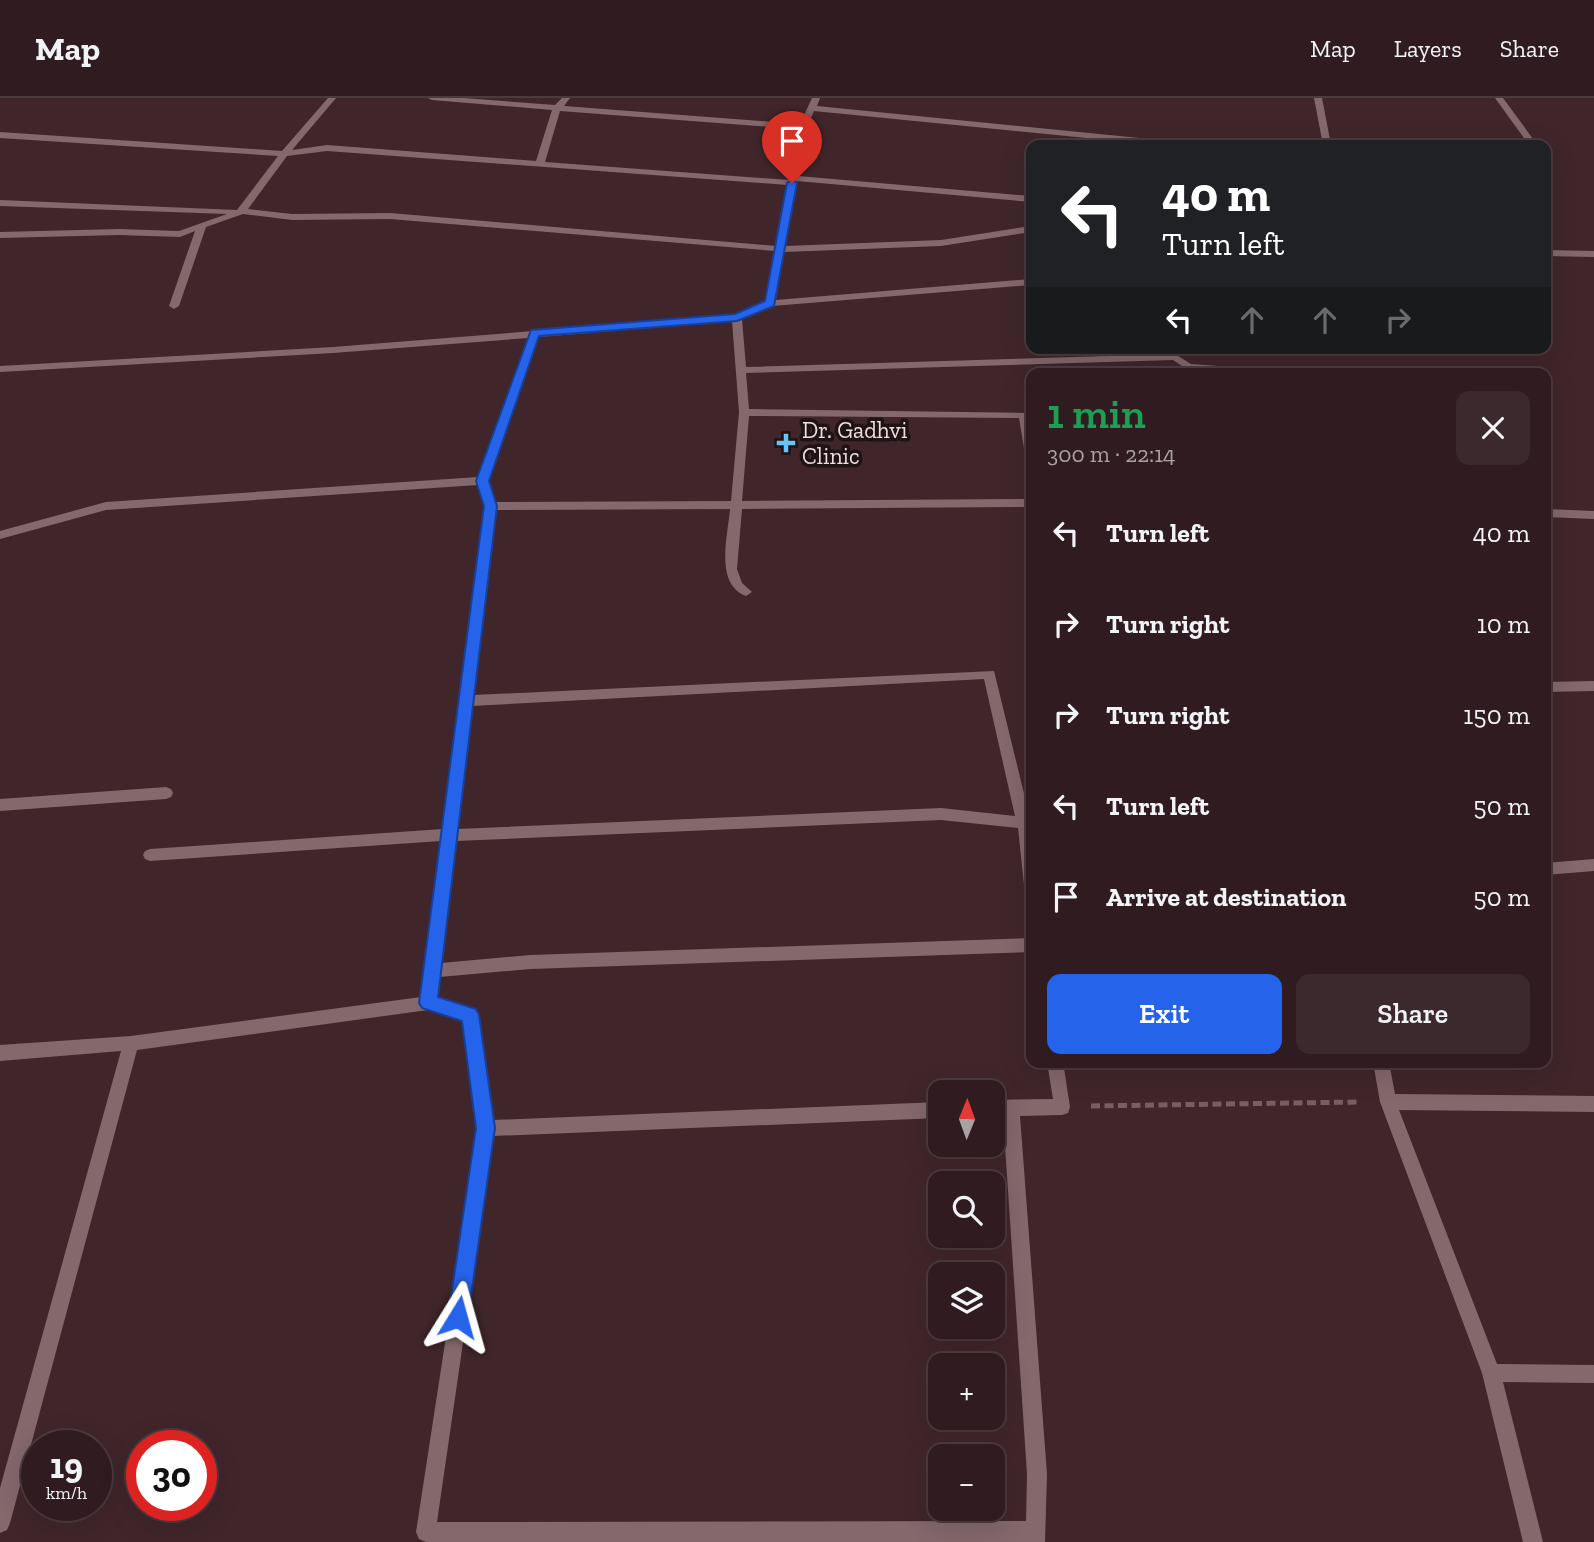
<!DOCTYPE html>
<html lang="en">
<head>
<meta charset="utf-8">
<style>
  :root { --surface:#301c20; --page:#3c292d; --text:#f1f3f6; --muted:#a8a1a5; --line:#4b3a3e; --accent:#2563eb }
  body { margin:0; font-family:"Zilla Slab",serif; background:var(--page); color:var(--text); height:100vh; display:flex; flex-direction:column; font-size:26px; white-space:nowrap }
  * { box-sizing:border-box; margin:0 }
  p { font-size:23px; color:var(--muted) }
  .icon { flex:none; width:38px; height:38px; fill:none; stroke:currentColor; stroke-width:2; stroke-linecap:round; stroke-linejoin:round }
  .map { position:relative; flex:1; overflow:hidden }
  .side { position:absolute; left:1026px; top:270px; width:525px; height:700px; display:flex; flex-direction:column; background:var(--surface); border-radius:14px; box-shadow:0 7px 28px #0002,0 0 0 2px var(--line) }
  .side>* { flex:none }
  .banner { position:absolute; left:1026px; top:42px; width:525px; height:214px; border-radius:14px; box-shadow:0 7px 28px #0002,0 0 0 2px var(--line); background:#202124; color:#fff; overflow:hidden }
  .needle { width:46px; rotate:1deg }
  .buttons { position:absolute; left:928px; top:982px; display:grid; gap:14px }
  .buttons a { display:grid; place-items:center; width:77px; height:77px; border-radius:14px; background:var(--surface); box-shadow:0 7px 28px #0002,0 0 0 2px var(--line); font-size:35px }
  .speed { position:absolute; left:21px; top:1332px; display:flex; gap:14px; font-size:35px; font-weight:700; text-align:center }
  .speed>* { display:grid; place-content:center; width:91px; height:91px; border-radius:50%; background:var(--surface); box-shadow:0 7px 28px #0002,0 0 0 2px var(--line); line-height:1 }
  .speed small { font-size:18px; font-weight:400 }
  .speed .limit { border:10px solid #d22; background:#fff; color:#111 }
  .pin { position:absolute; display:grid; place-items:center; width:60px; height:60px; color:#fff; margin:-72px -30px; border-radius:50% 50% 50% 0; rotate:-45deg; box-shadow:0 0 7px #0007 }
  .pin .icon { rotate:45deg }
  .me { position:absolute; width:77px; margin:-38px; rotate:8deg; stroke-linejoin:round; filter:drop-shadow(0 0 5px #0008) }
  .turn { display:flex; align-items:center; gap:24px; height:147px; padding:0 21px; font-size:32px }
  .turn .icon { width:91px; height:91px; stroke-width:2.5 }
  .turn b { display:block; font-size:49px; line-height:60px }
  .lanes { display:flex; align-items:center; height:66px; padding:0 21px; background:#0003; justify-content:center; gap:35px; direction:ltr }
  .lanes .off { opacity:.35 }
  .round { display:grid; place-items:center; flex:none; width:74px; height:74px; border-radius:14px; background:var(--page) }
  .summary { display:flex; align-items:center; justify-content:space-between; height:119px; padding:0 21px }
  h1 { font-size:42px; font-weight:600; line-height:52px; color:#1e9e55 }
  .action { display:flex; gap:14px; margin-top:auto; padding:14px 21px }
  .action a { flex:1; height:80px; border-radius:14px; background:var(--accent); color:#fff; font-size:28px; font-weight:600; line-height:80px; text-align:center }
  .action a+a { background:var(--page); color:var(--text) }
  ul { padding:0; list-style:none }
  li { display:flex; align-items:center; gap:21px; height:91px; padding:0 21px }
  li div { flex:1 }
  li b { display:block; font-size:26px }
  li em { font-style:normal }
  header { display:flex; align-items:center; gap:42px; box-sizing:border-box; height:98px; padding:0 35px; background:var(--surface); border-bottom:2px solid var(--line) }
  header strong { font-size:33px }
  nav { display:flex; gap:38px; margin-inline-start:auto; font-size:24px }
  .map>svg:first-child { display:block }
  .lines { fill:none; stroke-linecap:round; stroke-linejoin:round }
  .path { stroke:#765f63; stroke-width:5; stroke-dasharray:9 4.5; stroke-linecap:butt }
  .street { fill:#83686c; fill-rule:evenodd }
  .route { fill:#2563eb; stroke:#184099; stroke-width:2 }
  .poi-dot { fill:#6ac3f1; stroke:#1f1315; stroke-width:2.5 }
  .labels { text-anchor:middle; stroke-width:7; stroke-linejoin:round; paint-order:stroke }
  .far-poi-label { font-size:23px; fill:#efdddf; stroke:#1f1315; text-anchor:start }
</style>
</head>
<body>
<header>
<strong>Map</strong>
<nav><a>Map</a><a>Layers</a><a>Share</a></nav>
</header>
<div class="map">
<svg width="1594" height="1444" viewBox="0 0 1594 1444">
  <rect width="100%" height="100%" fill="#40262b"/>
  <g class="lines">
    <polyline class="path" points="1091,1008 1359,1004"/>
    <g class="street">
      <path d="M328,0H336L292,52L327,47L536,63L552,12L432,2L428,0H464L555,7L562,0H570L564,8L800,26L812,0H820L817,8L1180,44L1184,47H1157L814,13L807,29L798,78L1031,98V104L797,83L785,148L941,142L1031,128V134L941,148L784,154L776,202L1031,181V187L772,208L742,221L746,269L1175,256L1191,266L1273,272L1278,275L1188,272L1173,262L746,275L749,311L1028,315L1031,324V360L1025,356L1019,320L749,318L742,403L1031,401V409L742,411L737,471L742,485L752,494L746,498C714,486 728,437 730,411L496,412L473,597L994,573L1031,724V793L1026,791L1024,787L1018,730L941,722L456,743L441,865L531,857L1031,840V854L531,871L439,879L436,900L475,912L493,1022L940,1004V1020L493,1038L437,1424L1026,1423L1027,1376L1003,1018H992V1002L1053,1001L1047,964H1063L1070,1009L1068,1015L1062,1017L1020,1018L1047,1376L1045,1444H426L419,1441L416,1434L478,1030L463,922L428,912L137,952L10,1425L7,1432L0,1435V1390L121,953L0,963V947L131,938L421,899L441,743L150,763L145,761L143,757L145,753L150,751L443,731L485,408L478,387L106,412L0,441V433L106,404L478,379L528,240L333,255L0,274V268L333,249L735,217L765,203L775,153L390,121L292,122L243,116L206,129L179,208L174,211L169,208L195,133L180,139L119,137L0,140V134L119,131L179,133L227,116L0,108V102L237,112L278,58L0,40V34L282,53ZM560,13L798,31L789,82L545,64ZM327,53L788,87L776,148L390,115L292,116L248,111L287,58ZM732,223L739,314L731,403L495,404L488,383L539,239ZM984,581L1015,718L941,710L457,731L472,608Z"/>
      <polygon points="1314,0 1322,0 1331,47 1323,47"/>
      <polygon points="1495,0 1503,0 1536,45 1535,47 1529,47"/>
      <polygon points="1545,152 1594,153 1594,159 1545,158"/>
      <polygon points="1545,411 1594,413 1594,421 1545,419"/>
      <polygon points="1594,583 1594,593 1545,594 1545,584"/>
      <polygon points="166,689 171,691 173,695 171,699 166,701 0,713 0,701"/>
      <polygon points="1594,761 1594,773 1545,777 1545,765"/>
      <polygon points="1373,964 1389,964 1395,996 1594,998 1594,1014 1399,1012 1497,1266 1594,1267 1594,1285 1503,1284 1543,1444 1523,1444 1482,1275 1380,1004"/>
    </g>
  </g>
  <polygon class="route" points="792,82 797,85 774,208 737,223 539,238 489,383 497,408 438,899 476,911 479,917 495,1030 468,1219 465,1226 458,1229 451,1226 448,1219 476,1030 462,923 422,910 419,905 484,408 476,383 531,232 735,216 765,203 787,85"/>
  <path class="poi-dot" d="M782.5 334.5h7v7h7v7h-7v7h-7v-7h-7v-7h7z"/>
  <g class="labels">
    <g class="far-poi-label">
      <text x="802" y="340">Dr. Gadhvi<tspan x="802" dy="26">Clinic</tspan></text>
    </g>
  </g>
</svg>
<div class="buttons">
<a><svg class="needle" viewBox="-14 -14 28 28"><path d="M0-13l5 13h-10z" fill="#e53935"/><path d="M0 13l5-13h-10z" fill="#a8a1a5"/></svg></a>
<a><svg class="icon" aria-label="search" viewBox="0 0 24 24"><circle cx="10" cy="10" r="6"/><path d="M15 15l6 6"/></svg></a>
<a><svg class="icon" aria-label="layers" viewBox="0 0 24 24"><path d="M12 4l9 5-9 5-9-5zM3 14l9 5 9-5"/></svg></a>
<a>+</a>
<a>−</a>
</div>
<div class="speed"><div>19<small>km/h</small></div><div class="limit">30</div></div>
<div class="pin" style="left:792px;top:85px;background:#d93025"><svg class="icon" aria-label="arrive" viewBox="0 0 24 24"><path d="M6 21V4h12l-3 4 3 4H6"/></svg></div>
<svg class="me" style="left:458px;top:1219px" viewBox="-20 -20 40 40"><path d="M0-17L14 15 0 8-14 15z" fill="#2563eb" stroke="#fff" stroke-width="4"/></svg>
<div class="banner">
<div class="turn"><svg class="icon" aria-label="left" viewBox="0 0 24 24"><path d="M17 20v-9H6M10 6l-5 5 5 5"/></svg><div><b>40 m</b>Turn left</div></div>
<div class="lanes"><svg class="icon" aria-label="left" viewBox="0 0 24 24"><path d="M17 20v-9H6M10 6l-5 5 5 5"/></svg><svg class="icon off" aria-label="ahead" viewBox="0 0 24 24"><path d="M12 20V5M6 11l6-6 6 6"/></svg><svg class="icon off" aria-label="ahead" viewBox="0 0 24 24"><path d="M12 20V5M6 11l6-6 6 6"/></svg><svg class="icon off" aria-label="right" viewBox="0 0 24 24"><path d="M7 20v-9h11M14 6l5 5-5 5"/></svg></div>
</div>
<section class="side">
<div class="summary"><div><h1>1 min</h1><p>300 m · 22:14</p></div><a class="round"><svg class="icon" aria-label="close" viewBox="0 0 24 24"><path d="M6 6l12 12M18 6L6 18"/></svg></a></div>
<ul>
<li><svg class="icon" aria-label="left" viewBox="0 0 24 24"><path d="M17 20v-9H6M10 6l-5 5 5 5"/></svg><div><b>Turn left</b></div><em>40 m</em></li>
<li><svg class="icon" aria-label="right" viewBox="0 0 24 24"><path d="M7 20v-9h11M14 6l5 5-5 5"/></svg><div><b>Turn right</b></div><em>10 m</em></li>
<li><svg class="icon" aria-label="right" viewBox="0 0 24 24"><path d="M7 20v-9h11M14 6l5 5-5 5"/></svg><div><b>Turn right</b></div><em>150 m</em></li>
<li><svg class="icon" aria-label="left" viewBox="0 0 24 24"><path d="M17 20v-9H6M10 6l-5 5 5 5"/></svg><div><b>Turn left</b></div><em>50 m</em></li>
<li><svg class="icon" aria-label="arrive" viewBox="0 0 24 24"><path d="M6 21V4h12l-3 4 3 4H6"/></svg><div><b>Arrive at destination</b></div><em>50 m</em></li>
</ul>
<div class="action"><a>Exit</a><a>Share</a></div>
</section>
</div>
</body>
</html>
